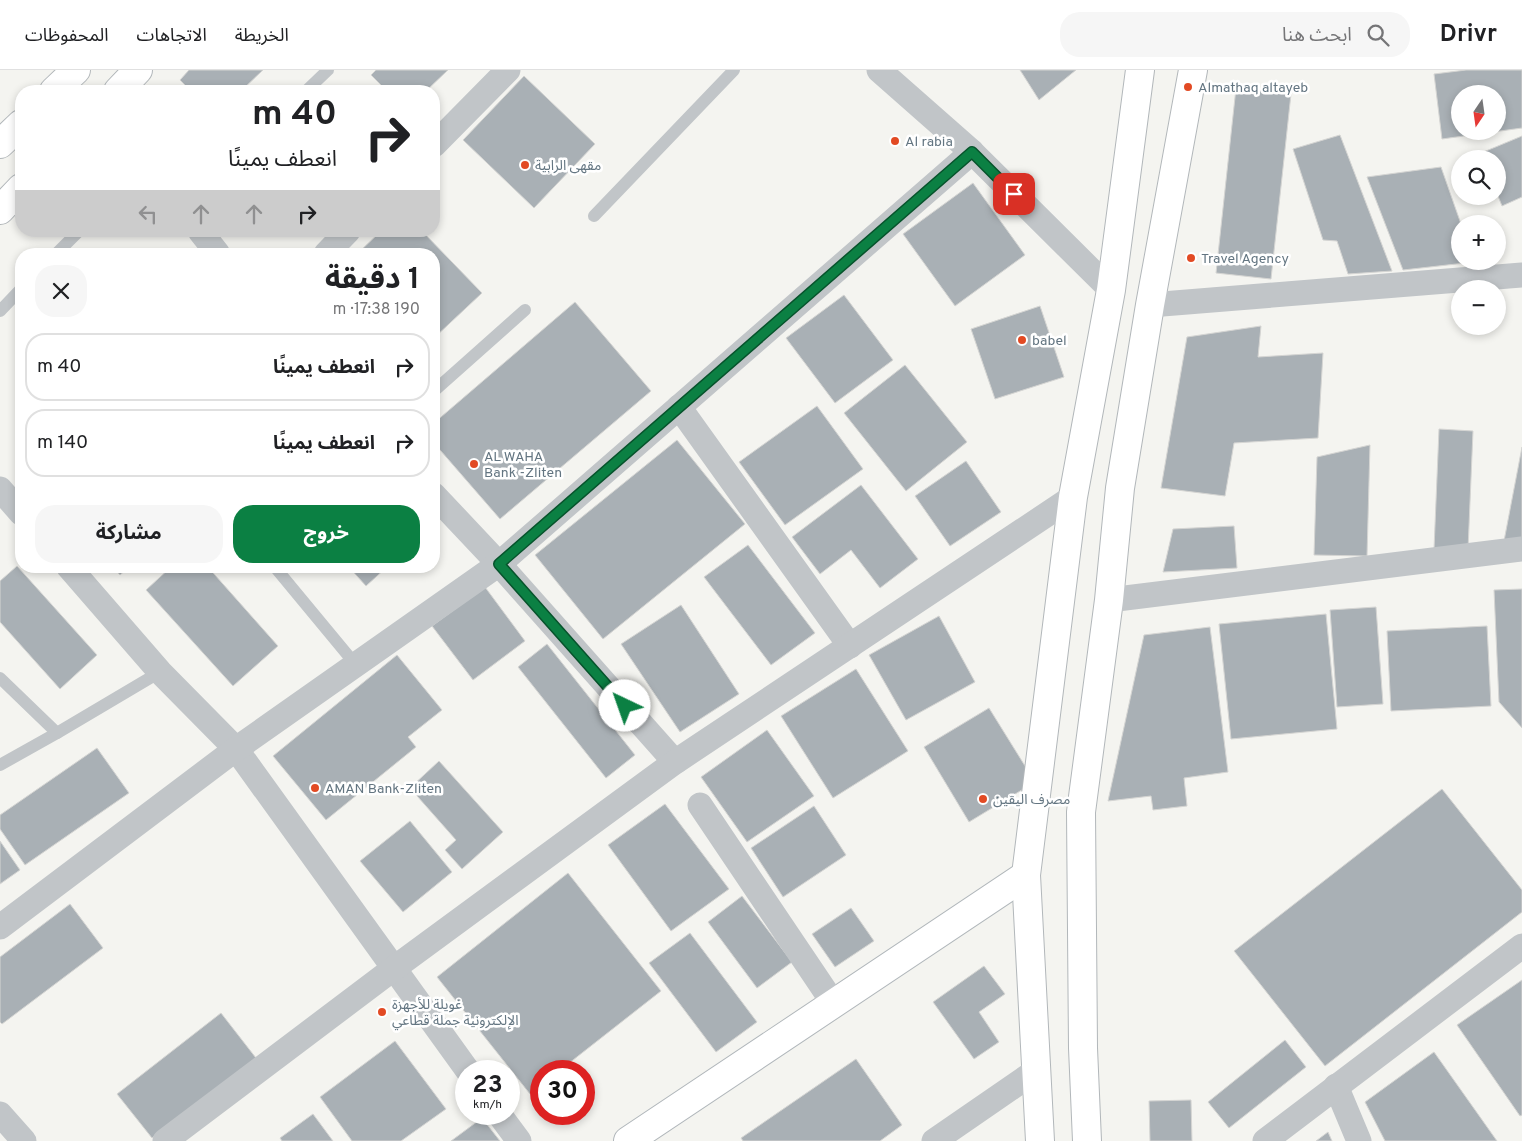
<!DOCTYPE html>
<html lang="ar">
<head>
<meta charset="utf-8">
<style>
  :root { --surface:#fff; --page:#f6f6f6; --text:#202124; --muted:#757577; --line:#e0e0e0; --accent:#0b8043 }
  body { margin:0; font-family:Overpass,"Noto Sans Arabic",sans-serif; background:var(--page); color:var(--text); direction:rtl; height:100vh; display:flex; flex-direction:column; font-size:19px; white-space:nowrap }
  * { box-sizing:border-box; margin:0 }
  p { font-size:16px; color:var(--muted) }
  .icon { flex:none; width:28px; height:28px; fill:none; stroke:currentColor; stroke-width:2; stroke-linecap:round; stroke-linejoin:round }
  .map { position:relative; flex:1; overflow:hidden; direction:ltr }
  .side { position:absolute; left:15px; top:178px; width:425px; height:325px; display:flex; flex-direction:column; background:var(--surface); border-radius:20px; box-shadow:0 2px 8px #0003; direction:rtl }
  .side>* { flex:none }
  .banner { position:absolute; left:15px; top:15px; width:425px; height:152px; border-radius:20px; box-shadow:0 2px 8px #0003; direction:rtl; background:#fff; color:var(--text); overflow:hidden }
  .needle { width:32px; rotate:193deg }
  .fabs { position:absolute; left:1451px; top:15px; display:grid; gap:10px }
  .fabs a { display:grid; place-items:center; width:55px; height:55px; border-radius:50%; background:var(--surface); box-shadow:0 2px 8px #0003; font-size:25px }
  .speed { position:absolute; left:455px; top:990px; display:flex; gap:10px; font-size:25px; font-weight:700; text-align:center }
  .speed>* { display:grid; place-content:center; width:65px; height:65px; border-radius:50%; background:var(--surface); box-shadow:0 2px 8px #0003; line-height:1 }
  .speed small { font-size:12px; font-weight:400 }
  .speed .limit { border:8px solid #d22; background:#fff; color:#111 }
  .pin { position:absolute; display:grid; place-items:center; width:42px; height:42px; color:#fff; margin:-21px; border-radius:10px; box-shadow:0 2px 8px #0006 }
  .me { position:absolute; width:55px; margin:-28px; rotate:318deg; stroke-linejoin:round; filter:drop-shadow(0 0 4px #0008) }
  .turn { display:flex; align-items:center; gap:18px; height:105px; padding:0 20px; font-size:22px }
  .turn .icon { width:65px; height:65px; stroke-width:2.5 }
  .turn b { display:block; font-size:35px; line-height:42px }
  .lanes { display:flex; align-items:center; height:48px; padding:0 20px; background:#0003; justify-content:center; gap:25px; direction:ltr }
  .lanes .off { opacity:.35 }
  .round { display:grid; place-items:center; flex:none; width:52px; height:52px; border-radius:20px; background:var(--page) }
  .summary { display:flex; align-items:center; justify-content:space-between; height:85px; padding:0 20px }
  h1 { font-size:30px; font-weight:700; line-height:38px }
  .action { display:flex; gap:10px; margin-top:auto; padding:10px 20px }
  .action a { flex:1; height:58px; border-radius:20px; background:var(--accent); color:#fff; font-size:20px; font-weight:700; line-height:58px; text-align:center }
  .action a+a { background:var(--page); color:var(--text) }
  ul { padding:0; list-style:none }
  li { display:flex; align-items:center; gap:15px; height:68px; margin:0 10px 8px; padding:0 10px; border:2px solid var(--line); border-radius:20px }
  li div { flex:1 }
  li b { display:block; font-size:19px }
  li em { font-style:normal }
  header { display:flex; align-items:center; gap:30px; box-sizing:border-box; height:70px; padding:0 25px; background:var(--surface); border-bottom:1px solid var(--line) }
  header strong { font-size:24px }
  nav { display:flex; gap:28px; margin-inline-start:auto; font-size:18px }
  .search { width:350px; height:45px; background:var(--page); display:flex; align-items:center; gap:12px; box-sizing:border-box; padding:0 18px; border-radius:20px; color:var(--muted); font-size:19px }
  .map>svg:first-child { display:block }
  .building { fill:#a9b0b5; stroke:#d5d5d3; fill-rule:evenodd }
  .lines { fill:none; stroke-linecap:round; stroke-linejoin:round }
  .secondary-casing { stroke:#b1b7bb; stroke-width:30 }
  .primary-casing { stroke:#b2b7ba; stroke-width:30 }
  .lane { stroke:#c1c5c8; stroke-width:12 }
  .street { stroke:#c1c5c8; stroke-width:25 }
  .secondary { stroke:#fff; stroke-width:28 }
  .primary { stroke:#fff; stroke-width:28 }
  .route-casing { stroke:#07532c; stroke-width:12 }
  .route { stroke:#0b8043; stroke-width:9 }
  .poi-dot { fill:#e24a23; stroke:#fff; stroke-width:2 }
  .labels { text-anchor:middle; stroke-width:5; stroke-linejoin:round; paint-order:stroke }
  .poi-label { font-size:14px; fill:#637581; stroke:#fff; text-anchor:start }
</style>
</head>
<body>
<header>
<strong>Drivr</strong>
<div class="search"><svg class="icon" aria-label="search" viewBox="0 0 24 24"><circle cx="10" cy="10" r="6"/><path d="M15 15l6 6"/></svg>ابحث هنا</div>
<nav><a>الخريطة</a><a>الاتجاهات</a><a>المحفوظات</a></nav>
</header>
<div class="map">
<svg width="1522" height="1071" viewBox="0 0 1522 1071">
  <rect width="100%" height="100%" fill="#f4f4f0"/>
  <g class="building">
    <polygon points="189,0 263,0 241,21 191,21 180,10"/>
    <polygon points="376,0 448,0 426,21 387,21 371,5"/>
    <polygon points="1020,0 1076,0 1039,30"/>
    <path d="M1466,0H1522V58L1442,69L1434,4ZM1460,24H1498V61H1460Z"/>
    <polygon points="524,6 595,74 534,138 463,70"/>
    <polygon points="1236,18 1291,24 1271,209 1216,203"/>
    <polygon points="1340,65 1392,201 1348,204 1337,171 1323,170 1293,79"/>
    <polygon points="1522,66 1522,127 1502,136 1498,126 1498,89 1469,88"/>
    <polygon points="1441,97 1461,154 1460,191 1474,192 1403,200 1367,107"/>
    <polygon points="973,113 1025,185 955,236 903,164"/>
    <polygon points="381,161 422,161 482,223 434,268 434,184 357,184"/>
    <polygon points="844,225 893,290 835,333 786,268"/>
    <polygon points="575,232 651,321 500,449 434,373 434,353"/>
    <polygon points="1040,236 1064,307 995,329 971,259"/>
    <polygon points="1261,256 1258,287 1323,283 1318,368 1234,373 1225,426 1161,418 1187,267"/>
    <polygon points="905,295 967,372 906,421 844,343"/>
    <polygon points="817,336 863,399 785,455 739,392"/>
    <polygon points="1439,359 1473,361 1468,480 1434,479"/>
    <polygon points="677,370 745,454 603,569 535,485"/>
    <polygon points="1370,375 1367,486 1314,485 1317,387"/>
    <polygon points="1522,377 1522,469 1504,471"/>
    <polygon points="966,391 1001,442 950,476 915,426"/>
    <polygon points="861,415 918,489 880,518 851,480 820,504 792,467"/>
    <polygon points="1234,456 1237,498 1163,502 1173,459"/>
    <polygon points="748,475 815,563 771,595 704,507"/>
    <polygon points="17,496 97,585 60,619 0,552 0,511"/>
    <polygon points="112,496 130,496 120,505"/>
    <polygon points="172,496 207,496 278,576 233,616 146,520"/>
    <polygon points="348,496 388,496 366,516"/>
    <polygon points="485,517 525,571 473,610 432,556"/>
    <polygon points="1522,519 1522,658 1499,632 1494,520"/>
    <polygon points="681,535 739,624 680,662 621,574"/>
    <polygon points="1376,537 1383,634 1337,637 1330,540"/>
    <polygon points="1326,544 1337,659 1231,669 1219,554"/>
    <polygon points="939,546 975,612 906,650 869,585"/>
    <polygon points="1487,556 1491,636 1391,641 1387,561"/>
    <polygon points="1210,557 1228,702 1184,708 1187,736 1153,740 1151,726 1108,731 1144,565"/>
    <polygon points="547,574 635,685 606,708 518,597"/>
    <polygon points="397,585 442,640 408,667 416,677 326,750 273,686"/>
    <polygon points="856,599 908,681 833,728 781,646"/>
    <polygon points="989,638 1035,712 969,752 924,677"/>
    <polygon points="767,660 814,726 747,772 701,707"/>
    <polygon points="97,678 129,723 25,795 0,759 0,745"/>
    <polygon points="439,691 503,762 462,799 445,780 456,770 410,718"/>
    <polygon points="1442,719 1522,820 1522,842 1325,996 1234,881"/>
    <polygon points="665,734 729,819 671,861 608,775"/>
    <polygon points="814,736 846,785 783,827 751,778"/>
    <polygon points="410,751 452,802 403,842 360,791"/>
    <polygon points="0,771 20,800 0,814"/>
    <polygon points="568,803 661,921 559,1001 541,1001 541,1015 530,1024 437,907"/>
    <polygon points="742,826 792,892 757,918 708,852"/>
    <polygon points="70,834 103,878 2,954 0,952 0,887"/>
    <polygon points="851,838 874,871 835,897 812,864"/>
    <polygon points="690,863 757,952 716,982 649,893"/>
    <polygon points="984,896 1005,924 979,942 999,972 974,989 933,932"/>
    <polygon points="1522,910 1522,1045 1520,1046 1457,955"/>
    <polygon points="221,943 256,988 152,1068 117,1024"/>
    <polygon points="1285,970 1306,997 1229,1058 1208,1032"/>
    <polygon points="395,971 446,1039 401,1071 352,1071 320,1027"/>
    <polygon points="1434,982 1497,1071 1385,1071 1365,1032"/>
    <polygon points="856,989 902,1055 880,1071 743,1071 741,1068"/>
    <polygon points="1191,1030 1192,1071 1150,1071 1149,1031"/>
    <polygon points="313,1044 333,1071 282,1071 280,1068"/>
    <polygon points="482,1048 500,1071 451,1071"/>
    <polygon points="1328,1062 1332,1071 1316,1071"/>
  </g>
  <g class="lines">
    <defs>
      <polyline id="secondary" points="628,1071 1026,805"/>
      <g id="primary">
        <polyline points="54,21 76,0"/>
        <polyline points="118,21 138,0"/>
        <polyline points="0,74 21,54"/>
        <polyline points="0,140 21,118"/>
        <polyline points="1040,1071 1026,805 1073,427 1111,220 1140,0"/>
        <polyline points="1087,1071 1083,978 1081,742 1109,530 1120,418 1150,235 1193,0"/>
      </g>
    </defs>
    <use href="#secondary" class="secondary-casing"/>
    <use href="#primary" class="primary-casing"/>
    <g class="lane">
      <polyline points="306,21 328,0"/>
      <polyline points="594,146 734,0"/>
      <polyline points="56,184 79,161"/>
      <polyline points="0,241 21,219"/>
      <polyline points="434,321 525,240"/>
      <polyline points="274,496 356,595"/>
      <polyline points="0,608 57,663"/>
      <polyline points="0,695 57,663 160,602"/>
    </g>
    <g class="street">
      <polyline points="879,0 972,82 1111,220"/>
      <polyline points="434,75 508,0"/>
      <polyline points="200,161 218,184"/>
      <polyline points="326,184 348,161"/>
      <polyline points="1150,235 1522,205"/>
      <polyline points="679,337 850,576"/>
      <polyline points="0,419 21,443"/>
      <polyline points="434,425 499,494 675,692"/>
      <polyline points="68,496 160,602 236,679 468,1001"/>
      <polyline points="1109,530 1522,479"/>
      <polyline points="700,735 834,934"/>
      <polyline points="0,857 236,679 499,494 972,82"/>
      <polyline points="1336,1016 1359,1071"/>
      <polyline points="0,1044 24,1071"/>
      <polyline points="499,1044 519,1071"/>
      <polyline points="165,1071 393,899 675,692 1073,427"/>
      <polyline points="934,1071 1037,1000"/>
      <polyline points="1265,1071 1522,876"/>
    </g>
    <use href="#secondary" class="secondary"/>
    <use href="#primary" class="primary"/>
  </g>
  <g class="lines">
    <defs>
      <polyline id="route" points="625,636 499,494 972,82 1014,124"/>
    </defs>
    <use href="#route" class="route-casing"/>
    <use href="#route" class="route"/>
  </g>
  <g class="poi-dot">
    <circle cx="1188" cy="17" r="5"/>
    <circle cx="895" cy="71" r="5"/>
    <circle cx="525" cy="95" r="5"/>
    <circle cx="1191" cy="188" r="5"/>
    <circle cx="1022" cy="270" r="5"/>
    <circle cx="474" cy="394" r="5"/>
    <circle cx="315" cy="718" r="5"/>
    <circle cx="983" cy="729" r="5"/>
    <circle cx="382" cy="942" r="5"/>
  </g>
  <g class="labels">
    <g class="poi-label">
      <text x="1198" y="22">Almathaq altayeb</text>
      <text x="905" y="76">Al rabia</text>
      <text x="535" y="100">مقهى الرابية</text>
      <text x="1201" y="193">Travel Agency</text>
      <text x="1032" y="275">babel</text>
      <text x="484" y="391">AL WAHA<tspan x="484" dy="16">Bank -Zliten</tspan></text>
      <text x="325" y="723">AMAN Bank-Zliten</text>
      <text x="993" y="734">مصرف اليقين</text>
      <text x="392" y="939">غويلة للأجهزة<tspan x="392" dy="16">الإلكترونية جملة قطاعي</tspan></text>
    </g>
  </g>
</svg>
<div class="fabs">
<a><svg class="needle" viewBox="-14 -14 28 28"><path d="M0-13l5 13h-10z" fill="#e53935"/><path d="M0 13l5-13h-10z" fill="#757577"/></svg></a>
<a><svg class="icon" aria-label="search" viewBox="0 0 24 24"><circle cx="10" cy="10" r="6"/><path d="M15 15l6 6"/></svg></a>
<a>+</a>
<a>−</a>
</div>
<div class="speed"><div>23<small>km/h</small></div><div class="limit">30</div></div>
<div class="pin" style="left:1014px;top:124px;background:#d93025"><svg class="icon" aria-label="arrive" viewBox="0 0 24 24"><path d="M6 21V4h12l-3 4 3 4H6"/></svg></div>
<svg class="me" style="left:625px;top:636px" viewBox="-20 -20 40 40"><circle r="19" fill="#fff"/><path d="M0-13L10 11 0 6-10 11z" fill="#0b8043"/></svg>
<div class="banner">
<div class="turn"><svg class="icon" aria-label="right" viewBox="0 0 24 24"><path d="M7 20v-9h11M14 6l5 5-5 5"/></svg><div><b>40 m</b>انعطف يمينًا</div></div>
<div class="lanes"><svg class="icon off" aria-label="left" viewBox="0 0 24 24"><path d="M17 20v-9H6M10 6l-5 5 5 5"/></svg><svg class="icon off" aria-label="ahead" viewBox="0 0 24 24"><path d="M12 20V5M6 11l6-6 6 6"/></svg><svg class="icon off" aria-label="ahead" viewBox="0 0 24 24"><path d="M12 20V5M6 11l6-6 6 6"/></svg><svg class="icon" aria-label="right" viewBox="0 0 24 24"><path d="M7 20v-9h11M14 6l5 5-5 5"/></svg></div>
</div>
<section class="side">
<div class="summary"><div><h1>1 دقيقة</h1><p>190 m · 17:38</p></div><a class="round"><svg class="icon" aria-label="close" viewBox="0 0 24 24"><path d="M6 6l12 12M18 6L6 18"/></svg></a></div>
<ul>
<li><svg class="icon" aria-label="right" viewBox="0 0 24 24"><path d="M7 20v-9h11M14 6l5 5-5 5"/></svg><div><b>انعطف يمينًا</b></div><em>40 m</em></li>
<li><svg class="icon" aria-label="right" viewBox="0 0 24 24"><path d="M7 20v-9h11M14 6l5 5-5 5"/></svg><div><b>انعطف يمينًا</b></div><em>140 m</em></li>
</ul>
<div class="action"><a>خروج</a><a>مشاركة</a></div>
</section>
</div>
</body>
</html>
